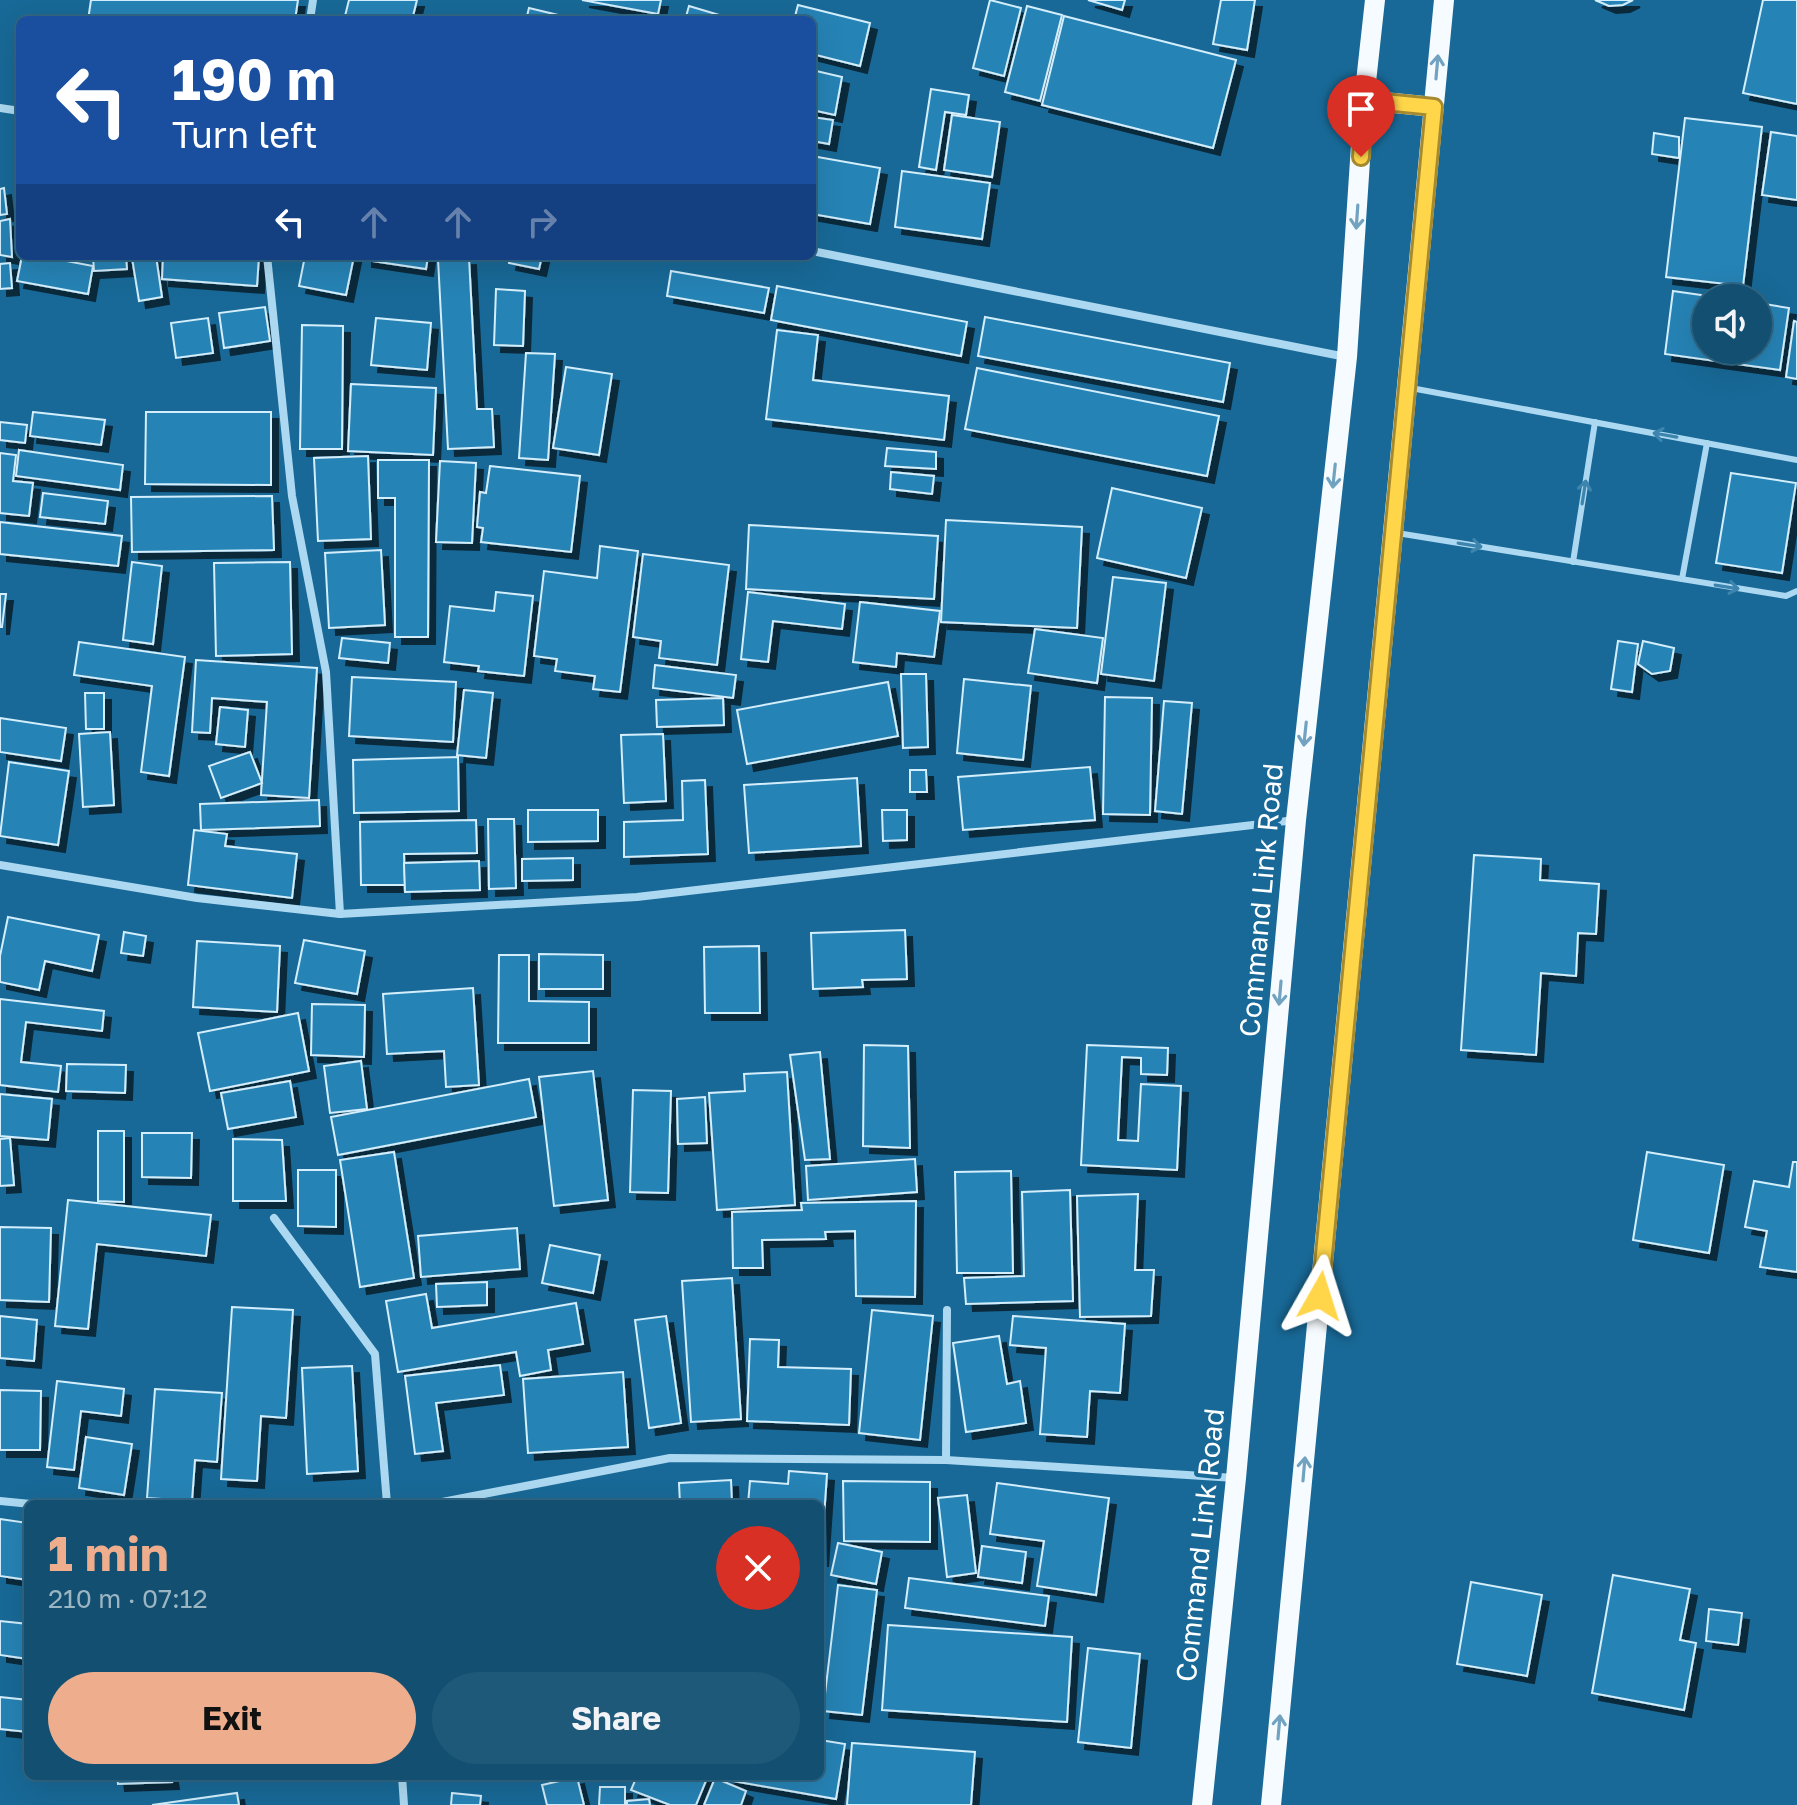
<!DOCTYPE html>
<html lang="en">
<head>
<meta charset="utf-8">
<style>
  :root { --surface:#124f71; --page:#1f5979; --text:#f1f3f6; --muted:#9cb5c3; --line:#316684; --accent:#eead8d }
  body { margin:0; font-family:"Golos Text",sans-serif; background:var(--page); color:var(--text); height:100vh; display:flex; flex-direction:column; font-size:30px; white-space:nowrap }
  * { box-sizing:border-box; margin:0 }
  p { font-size:26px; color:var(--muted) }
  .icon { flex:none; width:44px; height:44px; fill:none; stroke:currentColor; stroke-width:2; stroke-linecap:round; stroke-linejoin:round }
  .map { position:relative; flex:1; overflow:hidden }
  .panel { position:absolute; left:24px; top:1500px; width:800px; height:280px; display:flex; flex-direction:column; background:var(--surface); border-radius:12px; box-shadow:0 8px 32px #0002,0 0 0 2px var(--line) }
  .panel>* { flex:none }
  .hud { position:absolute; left:16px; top:16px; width:800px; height:244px; border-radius:12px; box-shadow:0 8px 32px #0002,0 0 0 2px var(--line); background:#1a4fa0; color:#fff; overflow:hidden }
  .controls { position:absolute; left:1692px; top:284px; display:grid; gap:16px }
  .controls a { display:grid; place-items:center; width:80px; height:80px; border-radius:50%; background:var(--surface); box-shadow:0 8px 32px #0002,0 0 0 2px var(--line); font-size:40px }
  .pin { position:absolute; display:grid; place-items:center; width:68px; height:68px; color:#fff; margin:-82px -34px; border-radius:50% 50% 50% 0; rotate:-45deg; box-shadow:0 0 8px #0007 }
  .pin .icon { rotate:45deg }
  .me { position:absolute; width:88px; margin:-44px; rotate:6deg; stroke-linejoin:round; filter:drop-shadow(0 0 6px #0008) }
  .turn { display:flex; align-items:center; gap:28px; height:168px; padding:0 24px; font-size:36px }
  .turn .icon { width:104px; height:104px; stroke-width:2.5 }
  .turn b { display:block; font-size:56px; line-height:68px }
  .lanes { display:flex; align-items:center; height:76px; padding:0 24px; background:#0003; justify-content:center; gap:40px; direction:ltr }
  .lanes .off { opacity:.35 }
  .round { display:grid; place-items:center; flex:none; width:84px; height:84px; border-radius:42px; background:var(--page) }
  .summary { display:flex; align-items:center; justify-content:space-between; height:136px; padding:0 24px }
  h1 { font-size:48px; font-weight:700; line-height:60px; color:var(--accent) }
  .cta { display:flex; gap:16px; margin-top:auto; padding:16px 24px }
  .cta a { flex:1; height:92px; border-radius:48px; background:var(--accent); color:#111; font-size:32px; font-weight:700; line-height:92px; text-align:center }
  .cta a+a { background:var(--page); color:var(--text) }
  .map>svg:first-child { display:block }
  .building { fill:#2783b5; stroke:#d3eefc; stroke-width:2; filter:url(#shadow) }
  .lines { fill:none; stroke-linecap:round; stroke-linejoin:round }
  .lane { stroke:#acd9f1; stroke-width:6 }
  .street { stroke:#acd9f1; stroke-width:8 }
  .primary { stroke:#f6fbff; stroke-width:20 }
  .oneway { stroke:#71a3c1 }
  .oneway2 { stroke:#3d85ae }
  .route-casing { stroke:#a68a30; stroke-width:20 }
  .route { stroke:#ffd54a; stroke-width:14 }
  .labels { text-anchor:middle; stroke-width:8; stroke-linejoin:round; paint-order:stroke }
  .street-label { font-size:28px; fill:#fff; stroke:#186997 }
</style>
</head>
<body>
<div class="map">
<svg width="1797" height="1805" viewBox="0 0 1797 1805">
  <defs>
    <filter id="shadow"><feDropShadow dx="7" dy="7" stdDeviation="0" flood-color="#0009"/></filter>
  </defs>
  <rect width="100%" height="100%" fill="#186997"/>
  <g class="building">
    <polygon points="91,0 298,0 295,20 88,20"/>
    <polygon points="349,0 417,0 412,20 344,20"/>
    <polygon points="582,0 661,0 658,14"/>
    <polygon points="990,0 1021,8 1004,76 973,68"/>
    <polygon points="1088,0 1125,0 1122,10"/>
    <polygon points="1221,0 1255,0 1247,50 1213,44"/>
    <polygon points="1595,0 1633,0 1623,5 1609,6"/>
    <polygon points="1763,0 1797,0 1797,104 1743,93"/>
    <polygon points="798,5 870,23 860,66 812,54 812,20 794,20"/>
    <polygon points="689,6 736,20 685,20"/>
    <polygon points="1027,6 1062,15 1040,101 1005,92"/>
    <polygon points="529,8 579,20 526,20"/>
    <polygon points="1064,16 1236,60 1213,148 1042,105"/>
    <polygon points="812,70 842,77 835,115 812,110"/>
    <polygon points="931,89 969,95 966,115 945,112 936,170 919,167"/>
    <polygon points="952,115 1000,122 992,177 944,170"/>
    <polygon points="812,117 833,120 829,144 812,141"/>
    <polygon points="1685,118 1762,127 1743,286 1666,277"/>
    <polygon points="1771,132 1797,136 1797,200 1762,195"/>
    <polygon points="1654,133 1679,137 1679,158 1652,154"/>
    <polygon points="812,156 880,168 870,224 812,214"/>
    <polygon points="902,171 990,183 982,239 895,227"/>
    <polygon points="4,188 7,214 0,215 0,189"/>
    <polygon points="10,219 12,257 0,255 0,221"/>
    <polygon points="22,256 40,256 93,266 88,294 17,281"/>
    <polygon points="93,256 126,256 127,269 94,271"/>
    <polygon points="156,256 162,297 139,301 132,258"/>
    <polygon points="163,256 259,256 257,286 162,279"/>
    <polygon points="305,256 354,256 346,295 299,286"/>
    <polygon points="365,256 428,256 426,269 365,260"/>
    <polygon points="510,256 542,256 539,269 509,263"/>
    <polygon points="469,258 477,409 492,409 494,447 448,449 438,259"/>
    <polygon points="10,263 12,288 0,289 0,264"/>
    <polygon points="671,271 769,288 764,313 667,296"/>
    <polygon points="777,286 967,322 961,356 771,320"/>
    <polygon points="496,289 525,291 523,346 494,345"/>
    <polygon points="1673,291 1722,298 1706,298 1706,350 1758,350 1758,303 1789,308 1780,370 1665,354"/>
    <polygon points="265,307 270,341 224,348 219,313"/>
    <polygon points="985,317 1230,363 1223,402 978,356"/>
    <polygon points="208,318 213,353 176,358 171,323"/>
    <polygon points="376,318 431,323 427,370 371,365"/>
    <polygon points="1794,321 1797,322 1797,379 1786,377"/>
    <polygon points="302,325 343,326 342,449 300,449"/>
    <polygon points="777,330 818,335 813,380 949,396 944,440 766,419"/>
    <polygon points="526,353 555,354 548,460 519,458"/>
    <polygon points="566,367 612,374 599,455 553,448"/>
    <polygon points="977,368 1219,416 1207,476 965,429"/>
    <polygon points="351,384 436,388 433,455 348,451"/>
    <polygon points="33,412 105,420 101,445 30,436"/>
    <polygon points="146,412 271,412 271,485 145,484"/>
    <polygon points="0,422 27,425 25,443 0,440"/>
    <polygon points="887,448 936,452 936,469 885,466"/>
    <polygon points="19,450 123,465 120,490 16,476"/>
    <polygon points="0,453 16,455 13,481 33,483 29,516 0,513"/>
    <polygon points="368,456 371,539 318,541 314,458"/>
    <polygon points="378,460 429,460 428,637 395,637 395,498 378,498"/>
    <polygon points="440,461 476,463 472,543 436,542"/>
    <polygon points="490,466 580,476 571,552 481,542 483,528 477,527 480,492 486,493"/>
    <polygon points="891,472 934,476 932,494 890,489"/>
    <polygon points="1731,473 1796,483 1782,573 1716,563"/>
    <polygon points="1112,488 1202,508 1186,578 1097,558"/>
    <polygon points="43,493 108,501 105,524 40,517"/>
    <polygon points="272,496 274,550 132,552 131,497"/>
    <polygon points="946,520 1082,527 1077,628 941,622"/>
    <polygon points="0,522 122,536 118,566 0,554"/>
    <polygon points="749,525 938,536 934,599 746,589"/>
    <polygon points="600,546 638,551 620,692 593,689 595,676 555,671 557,659 534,656 544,571 597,578"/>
    <polygon points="381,550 385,625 329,628 325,553"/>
    <polygon points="643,554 729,565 717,665 659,658 661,641 633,637"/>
    <polygon points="132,562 162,566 153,644 123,640"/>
    <polygon points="290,562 292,654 216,656 214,563"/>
    <polygon points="1113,577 1166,583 1154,681 1101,674"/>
    <polygon points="496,592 533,596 524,676 478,671 479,666 444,662 450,606 494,611"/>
    <polygon points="748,592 845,604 842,629 773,621 768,662 741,659"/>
    <polygon points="0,594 6,594 2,627 0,627"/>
    <polygon points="860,602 940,611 934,657 897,653 896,667 853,662"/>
    <polygon points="1035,629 1103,638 1097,683 1028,673"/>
    <polygon points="342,638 390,643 388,663 339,658"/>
    <polygon points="1618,641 1638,644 1632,692 1611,689"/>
    <polygon points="1643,641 1674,648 1670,671 1652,674 1638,664"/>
    <polygon points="79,642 185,657 169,776 141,772 152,686 74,675"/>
    <polygon points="196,660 317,668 309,798 261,795 267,702 212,698 210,733 192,732"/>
    <polygon points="655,665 736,675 733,698 653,688"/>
    <polygon points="901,674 926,674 928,747 903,748"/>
    <polygon points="352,677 456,682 453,742 349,736"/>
    <polygon points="964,679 1031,686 1023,760 957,753"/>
    <polygon points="888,682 898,736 747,764 737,710"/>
    <polygon points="464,690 493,693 486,758 457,755"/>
    <polygon points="85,693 104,693 104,729 86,729"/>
    <polygon points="1105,697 1152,698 1150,815 1103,814"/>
    <polygon points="723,698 724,725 657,727 656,700"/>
    <polygon points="1164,701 1192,703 1182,814 1155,811"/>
    <polygon points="220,707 248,710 245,747 216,744"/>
    <polygon points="0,718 66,728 61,761 0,752"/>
    <polygon points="110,732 114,805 83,807 79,734"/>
    <polygon points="663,734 666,801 624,803 621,735"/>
    <polygon points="250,752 262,783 221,798 209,766"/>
    <polygon points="458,757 459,811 354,813 353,760"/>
    <polygon points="9,762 69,771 58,845 0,836"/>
    <polygon points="1090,767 1095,820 963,830 958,777"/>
    <polygon points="910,770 926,770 927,792 910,792"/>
    <polygon points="857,778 861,846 749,853 744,785"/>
    <polygon points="705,780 708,854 624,857 624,822 683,820 682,781"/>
    <polygon points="319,800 320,826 201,830 200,804"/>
    <polygon points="528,810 598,810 598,841 528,842"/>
    <polygon points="882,810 907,810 907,840 883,841"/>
    <polygon points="488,819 514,819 516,888 489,889"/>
    <polygon points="476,820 477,853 404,854 405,885 361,885 360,822"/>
    <polygon points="194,830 227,834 225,846 297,854 292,898 188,885"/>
    <polygon points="1474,855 1541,859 1540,880 1599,884 1596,934 1578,933 1576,976 1541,973 1536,1055 1461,1050"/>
    <polygon points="573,858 573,880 522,881 522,859"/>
    <polygon points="479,861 480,890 405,892 404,863"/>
    <polygon points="8,917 99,935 92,971 45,961 39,990 0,982 0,956"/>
    <polygon points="905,930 907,979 862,980 863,987 813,989 811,933"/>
    <polygon points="124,932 146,936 143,956 121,953"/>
    <polygon points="304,940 365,951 357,994 295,983"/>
    <polygon points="197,941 280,946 277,1012 193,1007"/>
    <polygon points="759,946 760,1013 705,1013 704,947"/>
    <polygon points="539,954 603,955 603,989 539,989"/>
    <polygon points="499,955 529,955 529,1001 589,1002 589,1043 498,1043"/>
    <polygon points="473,988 479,1085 446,1087 444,1051 387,1054 383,994"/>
    <polygon points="0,999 104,1011 102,1031 26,1022 21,1062 61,1066 58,1092 0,1085"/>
    <polygon points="312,1004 365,1005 364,1057 311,1055"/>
    <polygon points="298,1013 309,1071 210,1091 198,1033"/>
    <polygon points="864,1045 908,1046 910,1148 863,1146"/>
    <polygon points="1087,1045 1168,1048 1167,1075 1141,1074 1141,1058 1122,1057 1118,1140 1138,1141 1141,1084 1181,1086 1177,1170 1081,1165"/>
    <polygon points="820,1052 830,1159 805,1160 790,1055"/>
    <polygon points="361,1061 367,1109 330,1113 324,1066"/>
    <polygon points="67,1064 126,1065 125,1093 66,1091"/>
    <polygon points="593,1071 608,1200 554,1206 539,1077"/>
    <polygon points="787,1072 795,1205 717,1210 709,1093 745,1091 744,1074"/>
    <polygon points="529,1079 536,1117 338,1155 331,1117"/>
    <polygon points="290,1081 296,1117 228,1129 221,1093"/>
    <polygon points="633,1090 671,1091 668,1193 630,1192"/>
    <polygon points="0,1094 52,1099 48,1140 0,1136"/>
    <polygon points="705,1097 707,1143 678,1144 677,1099"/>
    <polygon points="98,1131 124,1131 124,1202 98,1201"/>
    <polygon points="142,1133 192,1133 191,1178 142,1177"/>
    <polygon points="10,1138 14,1185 0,1186 0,1139"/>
    <polygon points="233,1139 282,1140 286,1201 233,1201"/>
    <polygon points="394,1152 414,1278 360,1287 340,1160"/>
    <polygon points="1647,1152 1724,1165 1709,1253 1633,1240"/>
    <polygon points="915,1159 917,1192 808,1200 806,1166"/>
    <polygon points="1793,1162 1797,1162 1797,1272 1760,1267 1767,1231 1745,1227 1754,1181 1789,1187"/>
    <polygon points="298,1170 336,1170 336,1227 298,1226"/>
    <polygon points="1011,1171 1013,1273 957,1273 955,1172"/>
    <polygon points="1070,1190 1073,1301 966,1304 964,1278 1024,1276 1022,1192"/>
    <polygon points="1138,1194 1135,1270 1154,1270 1151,1316 1080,1317 1077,1196"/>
    <polygon points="68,1200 211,1215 206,1256 97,1244 88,1329 55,1326"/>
    <polygon points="916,1201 915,1297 856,1296 855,1231 825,1232 826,1239 762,1240 763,1268 733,1268 732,1212 802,1210 801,1203"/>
    <polygon points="0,1227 51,1228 49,1302 0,1300"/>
    <polygon points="517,1228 520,1269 421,1277 418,1236"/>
    <polygon points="550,1245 600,1255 593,1293 542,1283"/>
    <polygon points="732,1278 741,1419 691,1422 682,1281"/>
    <polygon points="487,1282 487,1305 437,1307 436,1284"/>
    <polygon points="426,1294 432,1328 576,1303 583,1344 548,1350 551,1370 520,1376 516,1352 398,1372 386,1301"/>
    <polygon points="232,1307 293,1310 286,1418 261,1416 257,1481 221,1479"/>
    <polygon points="872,1310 933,1316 920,1440 859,1433"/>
    <polygon points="0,1316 37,1320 34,1361 0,1358"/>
    <polygon points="666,1316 681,1423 649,1428 635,1320"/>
    <polygon points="1013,1316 1125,1324 1120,1393 1090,1391 1087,1437 1040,1434 1046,1348 1010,1345"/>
    <polygon points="999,1336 1007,1384 1020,1381 1026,1423 966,1432 953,1343"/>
    <polygon points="750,1339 779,1340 778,1367 851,1369 849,1425 747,1421"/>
    <polygon points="500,1365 504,1395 436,1403 443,1451 415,1454 405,1376"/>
    <polygon points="352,1366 358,1471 307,1474 302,1368"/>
    <polygon points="623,1372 628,1447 528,1453 523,1379"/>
    <polygon points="57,1381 124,1389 121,1416 81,1411 74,1470 47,1467"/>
    <polygon points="155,1389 222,1393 217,1462 195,1460 192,1501 147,1498"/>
    <polygon points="0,1390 41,1391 40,1450 0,1450"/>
    <polygon points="86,1437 132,1444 124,1495 79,1488"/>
    <polygon points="789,1471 827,1474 821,1560 820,1504 748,1504 750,1481 788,1484"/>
    <polygon points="731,1480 732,1504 680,1504 679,1483"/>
    <polygon points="843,1481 930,1482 930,1542 844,1541"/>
    <polygon points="997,1483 1109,1498 1096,1595 1037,1586 1044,1541 990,1534"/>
    <polygon points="967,1495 976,1573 947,1577 938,1498"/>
    <polygon points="0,1519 28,1523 28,1580 0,1576"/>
    <polygon points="838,1543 882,1552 876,1584 831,1575"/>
    <polygon points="982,1546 1026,1552 1022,1583 978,1577"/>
    <polygon points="1613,1575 1690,1589 1680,1640 1696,1643 1684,1710 1592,1693"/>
    <polygon points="909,1578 1049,1596 1045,1626 905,1608"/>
    <polygon points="1471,1582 1542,1595 1527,1676 1457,1664"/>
    <polygon points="838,1585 877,1590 862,1715 823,1711"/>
    <polygon points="1709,1609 1742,1613 1738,1645 1706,1641"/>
    <polygon points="0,1621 28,1624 28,1659 0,1655"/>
    <polygon points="888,1625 1072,1637 1067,1722 882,1710"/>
    <polygon points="1088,1648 1140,1654 1131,1748 1078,1742"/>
    <polygon points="0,1697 28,1700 28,1732 0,1729"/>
    <polygon points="820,1740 845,1744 836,1799 727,1780 728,1776 820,1776"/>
    <polygon points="852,1743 975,1752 971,1805 847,1805"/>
    <polygon points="117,1776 171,1776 172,1782 118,1784"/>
    <polygon points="637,1776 708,1776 696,1805 670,1805 631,1790"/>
    <polygon points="577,1777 584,1805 547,1805 542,1785"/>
    <polygon points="715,1778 746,1791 741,1805 704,1805"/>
    <polygon points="600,1787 625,1787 625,1805 599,1805"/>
    <polygon points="237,1793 239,1805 152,1805"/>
    <polygon points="452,1793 481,1796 480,1805 451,1805"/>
    <polygon points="649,1799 650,1805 627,1805 627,1801"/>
  </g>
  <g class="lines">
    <g class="lane">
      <polyline points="1411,388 1797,460"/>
      <polyline points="1397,533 1786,596 1797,591"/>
      <polyline points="1573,562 1595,422"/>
      <polyline points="1682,579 1707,443"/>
    </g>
    <g class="street">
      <polyline points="310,20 313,0"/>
      <polyline points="0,108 20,111"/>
      <polyline points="812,251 1346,357"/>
      <polyline points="267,256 292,496 326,672 340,914"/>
      <polyline points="0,865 197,898 340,914 637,897 1295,820"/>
      <polyline points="274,1218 375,1354 387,1504"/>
      <polyline points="946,1460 947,1310"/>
      <polyline points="0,1501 31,1504"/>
      <polyline points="432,1504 670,1458 946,1460 1235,1478"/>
      <polyline points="402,1776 404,1805"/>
    </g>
    <g class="primary">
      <polyline points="1364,100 1434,107"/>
      <polyline points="1202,1805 1236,1478 1296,820 1347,357 1364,100 1375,0"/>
      <polyline points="1271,1805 1444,0"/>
    </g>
  </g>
  <defs><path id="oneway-shaft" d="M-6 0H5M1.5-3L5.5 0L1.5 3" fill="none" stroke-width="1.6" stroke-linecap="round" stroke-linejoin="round" transform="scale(2)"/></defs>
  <g class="oneway">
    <use href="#oneway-shaft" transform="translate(1437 67) rotate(-85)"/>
    <use href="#oneway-shaft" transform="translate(1357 217) rotate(94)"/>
    <use href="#oneway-shaft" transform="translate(1334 476) rotate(96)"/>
    <use href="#oneway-shaft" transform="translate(1305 734) rotate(96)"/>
    <use href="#oneway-shaft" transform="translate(1280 993) rotate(95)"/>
    <use href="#oneway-shaft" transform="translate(1304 1469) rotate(-85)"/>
    <use href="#oneway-shaft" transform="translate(1279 1727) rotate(-85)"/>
  </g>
  <g class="oneway2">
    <use href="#oneway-shaft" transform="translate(1665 435) rotate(-170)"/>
    <use href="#oneway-shaft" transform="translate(1584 492) rotate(-81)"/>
    <use href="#oneway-shaft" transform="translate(1470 545) rotate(9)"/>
    <use href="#oneway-shaft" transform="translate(1727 587) rotate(9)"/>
  </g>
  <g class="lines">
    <defs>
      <polyline id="route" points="1320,1296 1434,107 1364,100 1361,157"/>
    </defs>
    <use href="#route" class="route-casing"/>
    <use href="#route" class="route"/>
  </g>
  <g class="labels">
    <g class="street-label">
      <text transform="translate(1261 900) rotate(-85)" y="10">Command Link Road</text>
      <text transform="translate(1200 1545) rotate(-84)" y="10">Command Link Road</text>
    </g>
  </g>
</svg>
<div class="controls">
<a><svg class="icon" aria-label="sound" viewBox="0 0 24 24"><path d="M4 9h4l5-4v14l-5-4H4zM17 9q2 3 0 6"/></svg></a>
</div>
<div class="pin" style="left:1361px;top:157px;background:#d93025"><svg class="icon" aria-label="arrive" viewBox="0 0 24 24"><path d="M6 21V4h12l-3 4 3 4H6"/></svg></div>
<svg class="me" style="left:1320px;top:1296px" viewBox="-20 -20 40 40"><path d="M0-17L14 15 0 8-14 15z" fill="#ffd54a" stroke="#fff" stroke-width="4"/></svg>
<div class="hud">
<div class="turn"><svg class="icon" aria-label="left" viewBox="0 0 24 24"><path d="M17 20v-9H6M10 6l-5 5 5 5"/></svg><div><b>190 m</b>Turn left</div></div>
<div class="lanes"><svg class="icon" aria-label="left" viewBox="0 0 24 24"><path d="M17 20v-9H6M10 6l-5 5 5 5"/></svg><svg class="icon off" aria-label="ahead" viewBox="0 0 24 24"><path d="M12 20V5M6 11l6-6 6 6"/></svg><svg class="icon off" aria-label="ahead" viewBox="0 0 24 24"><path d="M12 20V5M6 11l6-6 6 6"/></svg><svg class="icon off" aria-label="right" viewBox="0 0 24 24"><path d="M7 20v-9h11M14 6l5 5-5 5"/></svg></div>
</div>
<section class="panel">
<div class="summary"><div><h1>1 min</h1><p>210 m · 07:12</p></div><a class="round" style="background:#d93025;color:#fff"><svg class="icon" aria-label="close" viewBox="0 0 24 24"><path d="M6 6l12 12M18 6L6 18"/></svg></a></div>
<div class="cta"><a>Exit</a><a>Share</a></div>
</section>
</div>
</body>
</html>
